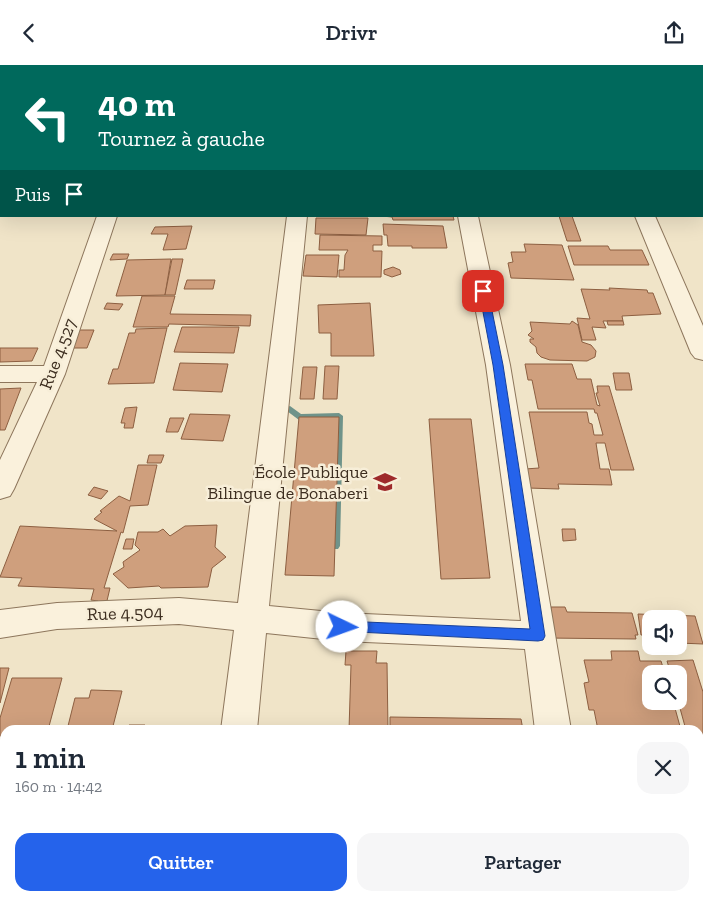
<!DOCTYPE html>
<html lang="fr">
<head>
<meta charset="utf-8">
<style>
  :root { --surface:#fff; --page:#f6f6f7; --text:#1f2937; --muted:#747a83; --accent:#2563eb }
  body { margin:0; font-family:"Zilla Slab",serif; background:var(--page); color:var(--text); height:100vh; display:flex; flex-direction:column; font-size:19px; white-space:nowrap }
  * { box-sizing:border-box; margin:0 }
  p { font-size:16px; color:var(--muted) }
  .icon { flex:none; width:28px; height:28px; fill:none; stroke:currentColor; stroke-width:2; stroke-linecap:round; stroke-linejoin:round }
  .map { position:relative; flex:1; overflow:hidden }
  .sheet { position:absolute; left:0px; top:660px; width:704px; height:176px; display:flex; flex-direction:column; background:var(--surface); border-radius:15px 15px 0 0; box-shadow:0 5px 20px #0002 }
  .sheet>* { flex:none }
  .guide { position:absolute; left:0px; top:0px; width:704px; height:152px; box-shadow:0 5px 20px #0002; background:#00695c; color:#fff; overflow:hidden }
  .controls { position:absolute; left:642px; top:545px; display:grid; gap:10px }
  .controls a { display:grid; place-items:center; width:45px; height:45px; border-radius:10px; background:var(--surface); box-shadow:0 5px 20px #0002; font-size:25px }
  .pin { position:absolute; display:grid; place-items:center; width:42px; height:42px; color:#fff; margin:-21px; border-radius:10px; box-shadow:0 2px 8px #0006 }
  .me { position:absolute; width:55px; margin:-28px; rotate:93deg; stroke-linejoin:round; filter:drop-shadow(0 0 4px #0008) }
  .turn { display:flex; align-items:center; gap:18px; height:105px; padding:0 15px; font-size:22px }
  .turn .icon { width:65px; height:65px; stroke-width:2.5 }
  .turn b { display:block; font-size:35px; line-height:42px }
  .then { display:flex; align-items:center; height:48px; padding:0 15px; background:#0003; gap:10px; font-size:19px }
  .round { display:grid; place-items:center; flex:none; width:52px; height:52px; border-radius:15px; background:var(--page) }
  .overview { display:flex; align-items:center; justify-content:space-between; height:85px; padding:0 15px }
  h1 { font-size:30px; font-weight:600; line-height:38px }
  .primary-button { display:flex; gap:10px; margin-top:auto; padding:10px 15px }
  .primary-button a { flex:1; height:58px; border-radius:15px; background:var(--accent); color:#fff; font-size:20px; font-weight:600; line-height:58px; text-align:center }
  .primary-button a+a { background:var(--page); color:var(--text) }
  header { display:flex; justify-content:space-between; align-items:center; height:65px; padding:0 15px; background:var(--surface); font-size:22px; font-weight:600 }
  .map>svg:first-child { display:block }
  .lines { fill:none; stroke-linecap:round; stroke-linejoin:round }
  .stream { fill:#6f938a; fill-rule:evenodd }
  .building { fill:#cf9f7d; stroke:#8d5f41 }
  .minor-casing { stroke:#8d765c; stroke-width:2 }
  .minor { fill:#faf1dc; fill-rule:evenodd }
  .route { fill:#2563eb; stroke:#184099 }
  .labels { text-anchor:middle; stroke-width:5; stroke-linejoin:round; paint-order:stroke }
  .street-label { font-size:18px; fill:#3d2e20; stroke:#f7eed8 }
  .poi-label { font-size:18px; fill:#3d2e20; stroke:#f7eed8; text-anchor:end }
</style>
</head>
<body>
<header><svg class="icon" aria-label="back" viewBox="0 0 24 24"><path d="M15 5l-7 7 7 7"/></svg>Drivr<svg class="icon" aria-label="share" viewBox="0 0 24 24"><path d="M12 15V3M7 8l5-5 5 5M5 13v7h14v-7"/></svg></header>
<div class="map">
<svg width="703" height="836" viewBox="0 0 703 836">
  <rect width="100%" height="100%" fill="#f0e4c8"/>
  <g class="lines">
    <polygon class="stream" points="290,341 301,349 339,348 343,351 340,481 338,484 332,484 330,481 335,354 299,355 287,346 286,344 287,342"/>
  </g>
  <g class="building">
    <polygon points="382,151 453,151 454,155 393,155 392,152"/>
    <polygon points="559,151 572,151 581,176 567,176"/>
    <polygon points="316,153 368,153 366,170 315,169"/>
    <polygon points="383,159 443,161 447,183 412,183 412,181 388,181 387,170 384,170"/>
    <polygon points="192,161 186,184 163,185 168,169 151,169 155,162"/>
    <polygon points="320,170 382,171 382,180 373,180 373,186 382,186 381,212 339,212 339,205 344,205 345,190 348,185 319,185"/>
    <polygon points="524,179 562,180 574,215 511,213 508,198 513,197 511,187 526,187"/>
    <polygon points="568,181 608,181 610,185 642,185 649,200 574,200"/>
    <polygon points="113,189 129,189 127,194 110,195"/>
    <polygon points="306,190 339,190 337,212 303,211"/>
    <polygon points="171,194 165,230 116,231 127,195"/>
    <polygon points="172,194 183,194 175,230 165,230"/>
    <polygon points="393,202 400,205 401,209 392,212 384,209 384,205"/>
    <polygon points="187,215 215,215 213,224 184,224"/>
    <polygon points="609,223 647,225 648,228 653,228 661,249 622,251 623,256 603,256 606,263 592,262 596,275 582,275 577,253 590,254 581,224 610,225"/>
    <polygon points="142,231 175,231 170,249 251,250 250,261 169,259 168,262 133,262"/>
    <polygon points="107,238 123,239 119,245 104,244"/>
    <polygon points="370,238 374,291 331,291 331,268 319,268 318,240"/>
    <polygon points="572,256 578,260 582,277 591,280 596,286 595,292 587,296 550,295 541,292 537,288 536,282 530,277 530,274 534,274 528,270 532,266 530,257 570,259"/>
    <polygon points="607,256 623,256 624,260 608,260"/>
    <polygon points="182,262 239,262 234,288 174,287"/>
    <polygon points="167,263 154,318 108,319 113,304 118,304 129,268 135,268 136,264"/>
    <polygon points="78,265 94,265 87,283 71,283"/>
    <polygon points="0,283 38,283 32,296 0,297"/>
    <polygon points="180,298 228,299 222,327 173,325"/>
    <polygon points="525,299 572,299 577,314 591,314 597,340 600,341 596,328 598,328 597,321 609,321 634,405 611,405 605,378 596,378 600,404 609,404 612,420 558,419 559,424 528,423 525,404 539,403 529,347 587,347 589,358 592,359 594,370 603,370 597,348 595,348 594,344 538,344 532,315 528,315"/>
    <polygon points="325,301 339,301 337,334 323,334"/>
    <polygon points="303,302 317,302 314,334 300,334"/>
    <polygon points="613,308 629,308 632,325 616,325"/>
    <polygon points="21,323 5,365 0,365 0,324"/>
    <polygon points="137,342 133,363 124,363 125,358 121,358 125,343"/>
    <polygon points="190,349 230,350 223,376 181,374"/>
    <polygon points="299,352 339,352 334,511 285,510"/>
    <polygon points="170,353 184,353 178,367 166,367"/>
    <polygon points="429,354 471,354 490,513 441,514"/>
    <polygon points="149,390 164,390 161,398 147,398"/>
    <polygon points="138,400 157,400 148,440 130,441 123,468 121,467 104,523 110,523 106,540 97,540 98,536 91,535 94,524 18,521 22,513 0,512 20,461 117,466 94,454 102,447 100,446 119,431 130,436"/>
    <polygon points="94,422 108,426 101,434 88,430"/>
    <polygon points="217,460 215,482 226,492 212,503 208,522 161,523 159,521 128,523 113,509 124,502 123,497 140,485 135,480 138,467 158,467 163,464 170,471 185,461"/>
    <polygon points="562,464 575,464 576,475 563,476"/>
    <polygon points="126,474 134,474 132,484 123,484"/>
    <polygon points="551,542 565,542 567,547 632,548 638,570 635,570 636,574 547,573 543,548 551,548"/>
    <polygon points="638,549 695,551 703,579 679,578 679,554 651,554 651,570 641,570"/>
    <polygon points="346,586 377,586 376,598 387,598 388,665 349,665 351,600 345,600"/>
    <polygon points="611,586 638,586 640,596 661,596 665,609 651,609 651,636 673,636 681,665 598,665 594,645 589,645 584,618 589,617 584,595 612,595"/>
    <polygon points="693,595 703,627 703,696 699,696 699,665 686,665 678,636 679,609 671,609 667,596"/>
    <polygon points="0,603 9,603 0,638"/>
    <polygon points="12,613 62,613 48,665 5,665 5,671 0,671 0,653"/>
    <polygon points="91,625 122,626 112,665 67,665 75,633 89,633"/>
    <polygon points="390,652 521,654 523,665 390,665"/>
    <polygon points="129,660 145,660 144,665 127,665 128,663 130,663"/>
    <rect x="0" y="703" width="5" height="86"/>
    <polygon points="99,831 146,831 146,836 98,836"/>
    <rect x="373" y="831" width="75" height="2"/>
  </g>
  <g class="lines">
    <defs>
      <g id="minor">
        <polygon points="11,0 30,0 30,1 12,1"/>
        <rect x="440" y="0" width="14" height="1"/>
        <polygon points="570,0 585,0 585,1 571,1"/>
        <rect x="702" y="136" width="1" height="12"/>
        <polygon points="97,151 117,151 65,309 14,424 10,431 0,434 0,395 37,317 0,317 0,301 44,301"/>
        <polygon points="287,151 307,151 269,541 342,548 521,556 486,300 458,151 478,151 510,300 571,665 535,665 525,584 342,576 266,568 257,665 221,665 234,565 179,559 57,564 0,573 0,545 57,538 179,533 238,538"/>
        <polygon points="635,151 655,151 703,261 703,295 695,293 691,288"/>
        <rect x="201" y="831" width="40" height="5"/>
        <polygon points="560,831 600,831 601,836 561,836"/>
      </g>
    </defs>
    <use href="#minor" class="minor-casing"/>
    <use href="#minor" class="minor"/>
  </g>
  <polygon class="route" points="483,223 488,226 503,300 545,571 543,575 538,576 337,566 335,562 337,558 342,556 530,564 493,300 479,226"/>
  <defs>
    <symbol id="school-bare" viewBox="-9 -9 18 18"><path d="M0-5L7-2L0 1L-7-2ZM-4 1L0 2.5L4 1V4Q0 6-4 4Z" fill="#9e2a2b" stroke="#f7eed8" stroke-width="2.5" paint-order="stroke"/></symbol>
  </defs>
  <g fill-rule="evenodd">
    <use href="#school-bare" x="369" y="401" width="32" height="32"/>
  </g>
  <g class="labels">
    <g class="street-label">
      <text transform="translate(58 289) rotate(-69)" y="6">Rue 4.527</text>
      <text transform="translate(125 548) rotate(-2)" y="6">Rue 4.504</text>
    </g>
    <g class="poi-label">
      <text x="368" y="413">École Publique<tspan x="368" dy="21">Bilingue de Bonaberi</tspan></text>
    </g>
  </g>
</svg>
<div class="controls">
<a><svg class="icon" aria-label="sound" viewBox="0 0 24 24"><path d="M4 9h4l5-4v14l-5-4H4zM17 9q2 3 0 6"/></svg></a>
<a><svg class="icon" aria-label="search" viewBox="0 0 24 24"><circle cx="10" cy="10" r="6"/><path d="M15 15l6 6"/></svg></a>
</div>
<div class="pin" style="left:483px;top:226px;background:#d93025"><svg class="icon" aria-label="arrive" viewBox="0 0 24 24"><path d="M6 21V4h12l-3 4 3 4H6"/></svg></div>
<svg class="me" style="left:342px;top:562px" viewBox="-20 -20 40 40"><circle r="19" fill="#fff"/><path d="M0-13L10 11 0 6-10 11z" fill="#2563eb"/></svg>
<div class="guide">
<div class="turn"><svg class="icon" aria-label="left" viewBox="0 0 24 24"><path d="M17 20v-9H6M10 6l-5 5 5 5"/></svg><div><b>40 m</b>Tournez à gauche</div></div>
<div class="then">Puis<svg class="icon" aria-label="arrive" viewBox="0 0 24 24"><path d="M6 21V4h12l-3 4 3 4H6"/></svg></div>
</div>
<section class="sheet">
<div class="overview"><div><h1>1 min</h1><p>160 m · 14:42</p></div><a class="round"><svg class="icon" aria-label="close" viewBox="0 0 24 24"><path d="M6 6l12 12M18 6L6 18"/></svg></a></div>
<div class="primary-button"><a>Quitter</a><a>Partager</a></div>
</section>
</div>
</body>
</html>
